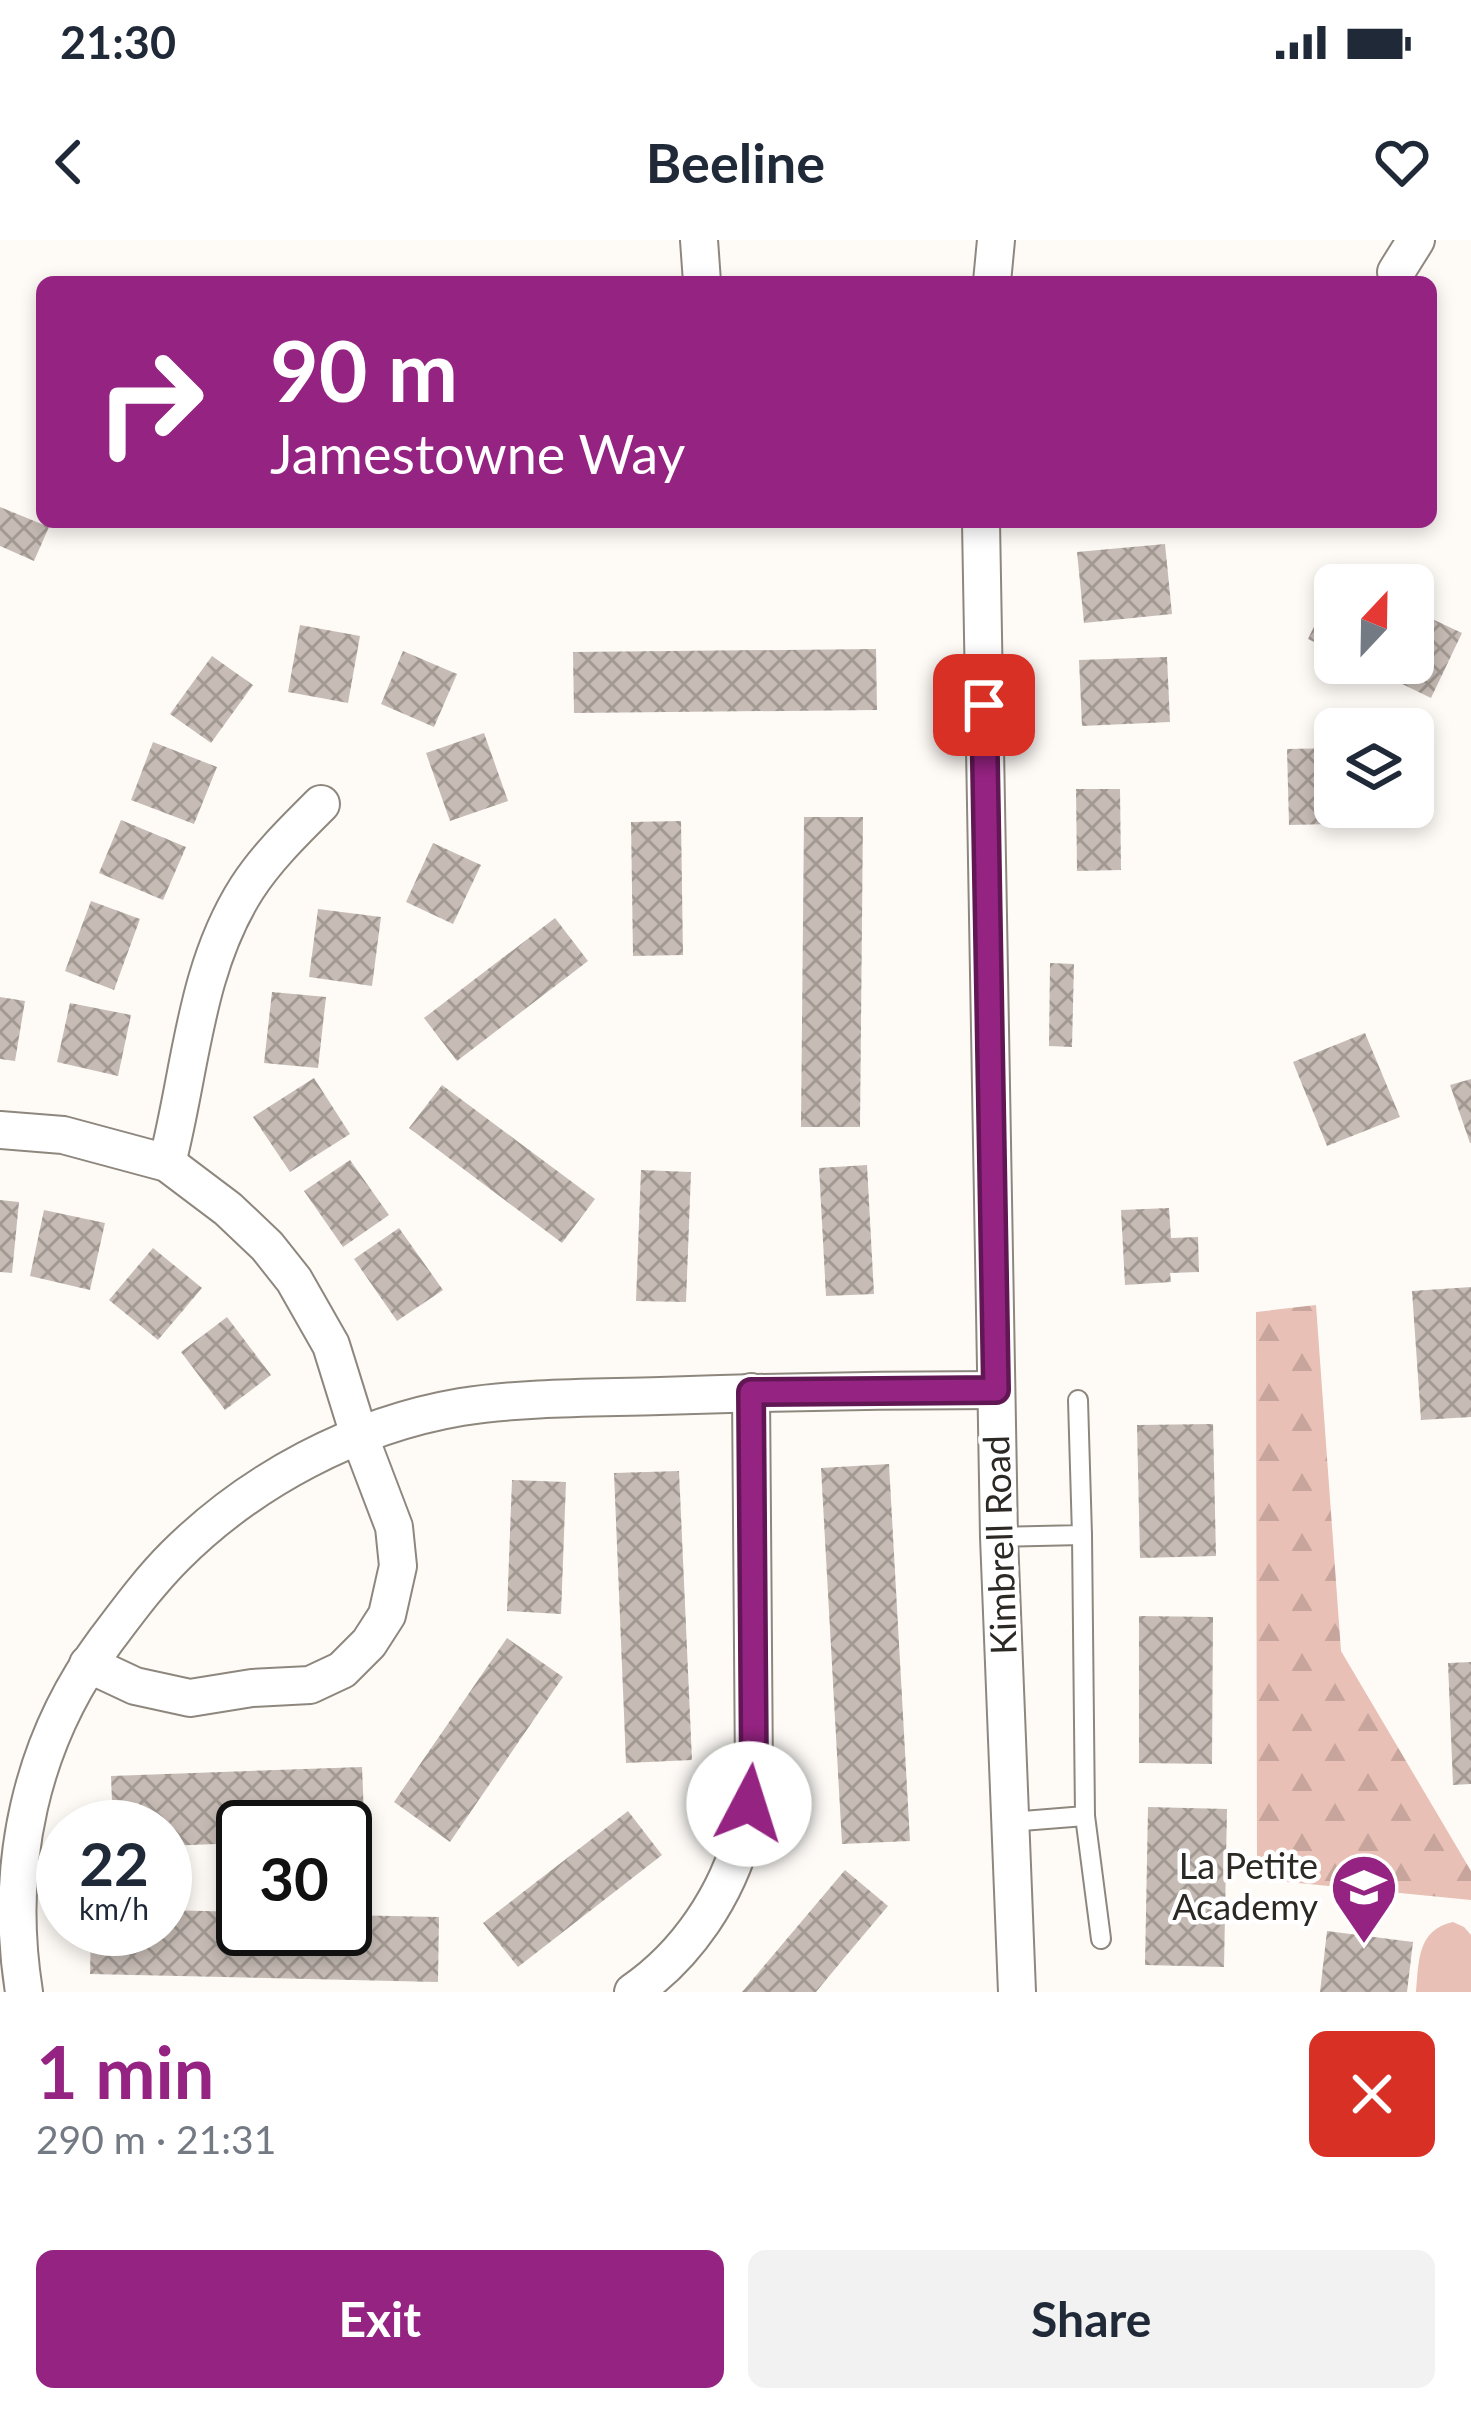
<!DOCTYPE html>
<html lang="en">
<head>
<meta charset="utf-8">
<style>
  :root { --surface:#fff; --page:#f2f2f3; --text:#1f2937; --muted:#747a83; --accent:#952382 }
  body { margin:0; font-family:Lato,sans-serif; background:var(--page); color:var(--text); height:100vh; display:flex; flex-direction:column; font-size:45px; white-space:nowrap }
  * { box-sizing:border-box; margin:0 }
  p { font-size:39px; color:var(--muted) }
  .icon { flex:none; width:66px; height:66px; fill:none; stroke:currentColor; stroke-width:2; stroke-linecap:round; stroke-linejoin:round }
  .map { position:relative; height:1752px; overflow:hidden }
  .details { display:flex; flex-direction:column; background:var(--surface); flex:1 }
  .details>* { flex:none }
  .guide { position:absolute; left:36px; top:36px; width:1401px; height:252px; border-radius:18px; box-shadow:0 6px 18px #0003; background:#952382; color:#fff; overflow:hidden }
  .needle { width:78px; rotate:22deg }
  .controls { position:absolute; left:1314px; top:324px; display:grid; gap:24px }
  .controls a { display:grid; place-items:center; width:120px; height:120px; border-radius:18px; background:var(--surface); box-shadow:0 6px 18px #0003; font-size:60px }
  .speed { position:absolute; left:36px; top:1560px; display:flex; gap:24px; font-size:60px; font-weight:700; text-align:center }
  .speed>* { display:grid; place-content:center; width:156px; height:156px; border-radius:50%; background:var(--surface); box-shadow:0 6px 18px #0003; line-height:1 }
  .speed small { font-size:30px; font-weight:400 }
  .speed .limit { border:6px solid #111; border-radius:18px; background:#fff; color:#111 }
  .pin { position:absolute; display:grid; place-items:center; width:102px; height:102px; color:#fff; margin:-51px; border-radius:24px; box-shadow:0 6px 18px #0006 }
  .me { position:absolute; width:132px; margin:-66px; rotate:5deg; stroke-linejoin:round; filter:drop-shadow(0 0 9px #0008) }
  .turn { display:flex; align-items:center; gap:42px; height:252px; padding:0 36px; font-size:54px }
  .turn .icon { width:156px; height:156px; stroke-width:2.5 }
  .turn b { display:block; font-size:84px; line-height:102px }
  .round { display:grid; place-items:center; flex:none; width:126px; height:126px; border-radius:18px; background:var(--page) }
  .overview { display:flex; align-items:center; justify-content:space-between; height:204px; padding:0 36px }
  h1 { font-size:72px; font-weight:700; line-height:90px; color:var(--accent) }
  .action { display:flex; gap:24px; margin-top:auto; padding:24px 36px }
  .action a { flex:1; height:138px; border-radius:18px; background:var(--accent); color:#fff; font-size:48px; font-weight:700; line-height:138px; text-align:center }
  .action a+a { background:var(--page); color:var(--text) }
  .status { display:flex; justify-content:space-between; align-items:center; height:84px; padding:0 60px; background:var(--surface); direction:ltr }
  .status svg { height:33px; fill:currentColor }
  header { display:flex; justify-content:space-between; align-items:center; height:156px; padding:0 36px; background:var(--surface); font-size:54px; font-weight:700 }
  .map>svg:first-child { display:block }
  .forest { fill:url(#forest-firs) }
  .park { fill:#e8c0b6 }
  .building { fill:url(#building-cross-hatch) }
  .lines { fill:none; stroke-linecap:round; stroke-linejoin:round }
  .service-casing { stroke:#8e877e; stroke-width:22 }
  .minor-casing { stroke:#8e877e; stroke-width:40 }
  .service { stroke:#fff; stroke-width:18 }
  .minor { stroke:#fff; stroke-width:36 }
  .route-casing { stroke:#611754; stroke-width:30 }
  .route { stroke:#952382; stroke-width:21 }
  .labels { text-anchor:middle; stroke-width:9; stroke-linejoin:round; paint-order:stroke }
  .street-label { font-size:36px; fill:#2c2925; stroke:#fff }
  .poi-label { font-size:36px; fill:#2c2925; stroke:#fff; text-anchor:end }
</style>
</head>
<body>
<div class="status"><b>21:30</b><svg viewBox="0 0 49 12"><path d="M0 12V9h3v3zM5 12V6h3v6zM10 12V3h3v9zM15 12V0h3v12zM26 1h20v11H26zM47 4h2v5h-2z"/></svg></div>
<header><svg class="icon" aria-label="back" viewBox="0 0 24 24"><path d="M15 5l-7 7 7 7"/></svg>Beeline<svg class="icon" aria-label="heart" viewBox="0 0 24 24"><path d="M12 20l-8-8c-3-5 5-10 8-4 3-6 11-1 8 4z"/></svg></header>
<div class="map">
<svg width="1471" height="1752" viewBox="0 0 1471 1752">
  <defs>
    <pattern id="forest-firs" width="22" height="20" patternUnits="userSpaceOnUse" patternTransform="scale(3)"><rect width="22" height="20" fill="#e8c0b6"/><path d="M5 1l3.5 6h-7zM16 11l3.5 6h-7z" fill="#c7a59c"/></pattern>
    <pattern id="building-cross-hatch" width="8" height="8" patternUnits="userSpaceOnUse" patternTransform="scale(3)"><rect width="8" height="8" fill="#c7bcb5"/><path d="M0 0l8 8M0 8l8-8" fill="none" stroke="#a29993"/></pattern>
  </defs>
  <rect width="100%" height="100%" fill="#fefbf7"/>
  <polygon class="forest" points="1316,1065 1341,1411 1471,1631 1471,1660 1257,1639 1256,1072"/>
  <path class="park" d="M1453,1682L1464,1687L1471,1695V1752H1416C1419,1721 1417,1690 1453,1682Z"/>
  <g class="building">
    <polygon points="0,267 49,287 34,321 0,306"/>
    <polygon points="1165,304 1172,374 1084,383 1077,312"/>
    <polygon points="1339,334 1362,345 1335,345 1335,412 1308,399"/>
    <polygon points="1413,370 1462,393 1431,458 1359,423 1413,423"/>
    <polygon points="300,385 360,396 348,463 288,452"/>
    <polygon points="876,409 877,470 574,473 573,412"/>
    <polygon points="403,411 457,434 434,487 381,464"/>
    <polygon points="212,416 253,445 211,503 170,474"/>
    <polygon points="1167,417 1170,482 1082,486 1079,420"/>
    <polygon points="484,493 508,561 450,581 426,513"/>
    <polygon points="153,502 217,527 194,584 131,560"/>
    <polygon points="1413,506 1418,506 1420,582 1289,585 1287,509 1335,508 1335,567 1413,567"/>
    <polygon points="1076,549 1120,549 1121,630 1077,631"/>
    <polygon points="804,577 863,577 860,887 801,887"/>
    <polygon points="121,580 186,607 163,660 99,633"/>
    <polygon points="681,581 683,715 633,716 631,582"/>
    <polygon points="433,603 481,625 453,684 406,662"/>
    <polygon points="91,661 140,679 114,750 65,731"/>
    <polygon points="318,669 381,677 372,746 309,737"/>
    <polygon points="555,678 588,721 457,821 424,778"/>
    <polygon points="1050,723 1074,724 1072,807 1049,806"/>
    <polygon points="272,752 326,757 318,828 264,823"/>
    <polygon points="0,757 25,761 15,821 0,819"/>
    <polygon points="70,763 131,775 118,836 57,822"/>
    <polygon points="1365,793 1400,877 1327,906 1293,822"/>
    <polygon points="314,838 350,894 290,932 253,877"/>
    <polygon points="1471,839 1471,903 1470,903 1450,845"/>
    <polygon points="442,845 595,959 562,1003 409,888"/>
    <polygon points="350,920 389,975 343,1007 304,951"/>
    <polygon points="867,925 874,1054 826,1056 819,928"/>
    <polygon points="641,930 691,932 686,1062 636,1061"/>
    <polygon points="0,960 19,962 12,1033 0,1032"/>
    <polygon points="1169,968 1171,998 1198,997 1199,1032 1170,1033 1171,1042 1125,1045 1121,970"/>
    <polygon points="44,970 105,983 90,1050 30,1036"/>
    <polygon points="399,988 443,1050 397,1081 354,1019"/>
    <polygon points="153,1008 202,1048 158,1100 109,1060"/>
    <polygon points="1471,1047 1471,1177 1421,1180 1412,1051"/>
    <polygon points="227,1077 271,1135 225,1170 181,1112"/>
    <polygon points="1213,1184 1216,1316 1140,1318 1137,1185"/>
    <polygon points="889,1224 910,1601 842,1604 821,1228"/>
    <polygon points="679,1231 692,1520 626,1523 614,1233"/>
    <polygon points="512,1240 566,1242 561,1374 507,1371"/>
    <polygon points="1139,1376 1213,1377 1212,1524 1139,1523"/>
    <polygon points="507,1398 563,1437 450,1602 394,1562"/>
    <polygon points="1471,1422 1471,1544 1453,1545 1448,1423"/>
    <polygon points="362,1527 365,1599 345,1599 345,1587 243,1587 243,1603 165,1606 165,1587 113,1587 111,1536"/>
    <polygon points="1148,1567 1227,1569 1224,1727 1145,1725"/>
    <polygon points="628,1571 662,1615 518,1727 483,1683"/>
    <polygon points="845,1630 888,1666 845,1717 816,1752 742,1752"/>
    <polygon points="165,1670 243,1672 243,1689 345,1689 345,1675 439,1677 438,1742 90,1734 91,1689 165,1689"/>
    <polygon points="1327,1691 1413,1702 1407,1752 1320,1752"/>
  </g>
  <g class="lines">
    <defs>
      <g id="service">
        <polyline points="999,1297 1082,1295 1078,1160"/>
        <polyline points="1085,1576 1101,1699"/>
        <polyline points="1010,1582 1085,1576 1082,1295"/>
      </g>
      <g id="minor">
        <polyline points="699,0 702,42"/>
        <polyline points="1396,32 1416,0"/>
        <polyline points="992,42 996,0"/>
        <polyline points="981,282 999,1297 1017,1752"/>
        <polyline points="0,890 63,895 167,923 228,969 267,1006 294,1040 331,1105 359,1195 394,1287 398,1326 387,1375 369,1403 342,1430 310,1445 252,1448 190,1458 135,1446 88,1424"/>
        <path d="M167,923C191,831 194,731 247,648C267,617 295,590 321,564"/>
        <path d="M24,1752C4,1626 30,1502 106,1400C128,1371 149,1342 175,1316C251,1240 355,1185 461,1167C526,1157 594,1158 660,1156C773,1152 884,1150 996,1150"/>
        <path d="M633,1752C687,1715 727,1655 744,1591C749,1573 751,1554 754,1535L751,1152"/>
      </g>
    </defs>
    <use href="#service" class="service-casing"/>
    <use href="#minor" class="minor-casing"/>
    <use href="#service" class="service"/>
    <use href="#minor" class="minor"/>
  </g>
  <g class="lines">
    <defs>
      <polyline id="route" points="749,1564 754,1535 751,1152 996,1150 984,465"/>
    </defs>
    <use href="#route" class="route-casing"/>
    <use href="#route" class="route"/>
  </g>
  <defs>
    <symbol id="school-pin" viewBox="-11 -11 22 30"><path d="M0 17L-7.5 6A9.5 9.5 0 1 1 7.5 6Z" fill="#952382" stroke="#fff"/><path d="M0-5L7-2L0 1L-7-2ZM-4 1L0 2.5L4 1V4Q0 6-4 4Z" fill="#fff"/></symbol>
  </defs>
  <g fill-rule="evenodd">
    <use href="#school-pin" x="1326" y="1609" width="76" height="104"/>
  </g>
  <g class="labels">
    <g class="street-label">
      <text transform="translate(1000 1305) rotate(-92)" y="13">Kimbrell Road</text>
    </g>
    <g class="poi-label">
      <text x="1318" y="1639">La Petite<tspan x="1318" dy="41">Academy</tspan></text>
    </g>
  </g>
</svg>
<div class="controls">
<a><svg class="needle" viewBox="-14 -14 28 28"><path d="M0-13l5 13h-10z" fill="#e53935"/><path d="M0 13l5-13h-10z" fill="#747a83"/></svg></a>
<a><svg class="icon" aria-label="layers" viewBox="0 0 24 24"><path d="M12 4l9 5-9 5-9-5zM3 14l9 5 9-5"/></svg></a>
</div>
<div class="speed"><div>22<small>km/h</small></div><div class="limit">30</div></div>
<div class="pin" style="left:984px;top:465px;background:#d93025"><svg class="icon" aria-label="arrive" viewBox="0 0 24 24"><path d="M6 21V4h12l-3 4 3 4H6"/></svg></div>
<svg class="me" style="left:749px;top:1564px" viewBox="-20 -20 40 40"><circle r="19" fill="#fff"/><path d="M0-13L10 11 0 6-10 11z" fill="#952382"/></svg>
<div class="guide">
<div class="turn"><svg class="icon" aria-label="right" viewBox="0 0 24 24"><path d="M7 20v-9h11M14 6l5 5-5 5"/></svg><div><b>90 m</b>Jamestowne Way</div></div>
</div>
</div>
<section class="details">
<div class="overview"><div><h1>1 min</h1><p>290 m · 21:31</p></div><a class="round" style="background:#d93025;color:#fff"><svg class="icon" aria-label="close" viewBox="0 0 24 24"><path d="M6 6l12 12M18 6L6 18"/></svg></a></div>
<div class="action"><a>Exit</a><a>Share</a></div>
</section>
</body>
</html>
